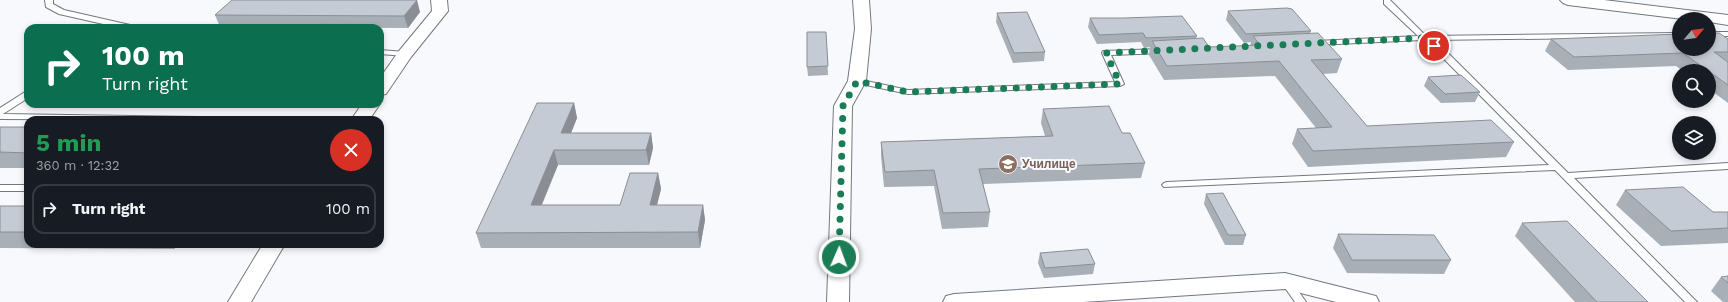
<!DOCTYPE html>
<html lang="en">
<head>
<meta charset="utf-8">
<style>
  :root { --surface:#171b24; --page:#242831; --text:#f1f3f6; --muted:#9ea1a6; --line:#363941 }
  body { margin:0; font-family:"Work Sans",sans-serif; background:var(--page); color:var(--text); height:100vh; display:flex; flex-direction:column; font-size:15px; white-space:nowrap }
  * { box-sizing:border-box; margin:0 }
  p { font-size:13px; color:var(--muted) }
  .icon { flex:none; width:22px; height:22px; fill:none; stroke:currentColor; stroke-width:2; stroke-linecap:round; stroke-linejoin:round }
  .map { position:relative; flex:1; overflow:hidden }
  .drawer { position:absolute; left:24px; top:116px; width:360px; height:132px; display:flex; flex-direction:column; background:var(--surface); border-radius:12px; box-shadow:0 2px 6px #0003 }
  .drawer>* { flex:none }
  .guide { position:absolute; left:24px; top:24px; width:360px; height:84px; border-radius:12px; box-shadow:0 2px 6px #0003; background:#0b6e4f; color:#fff; overflow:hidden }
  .needle { width:26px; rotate:61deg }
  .tools { position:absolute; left:1672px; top:12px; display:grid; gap:8px }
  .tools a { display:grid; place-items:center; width:44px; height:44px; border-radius:50%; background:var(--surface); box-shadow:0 2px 6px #0003; font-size:20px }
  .pin { position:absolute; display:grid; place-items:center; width:34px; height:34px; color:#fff; margin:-17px; border:2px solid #fff; border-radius:50%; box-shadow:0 1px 4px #0007 }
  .me { position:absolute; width:44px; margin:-22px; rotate:2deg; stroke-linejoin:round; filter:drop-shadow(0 0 3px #0008) }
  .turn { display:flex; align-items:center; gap:14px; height:84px; padding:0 12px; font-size:18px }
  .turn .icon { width:52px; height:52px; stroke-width:2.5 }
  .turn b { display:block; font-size:28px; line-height:34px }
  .round { display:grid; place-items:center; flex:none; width:42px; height:42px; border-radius:21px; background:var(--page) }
  .summary { display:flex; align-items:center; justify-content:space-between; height:68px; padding:0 12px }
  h1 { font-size:24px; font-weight:700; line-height:30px; color:#1e9e55 }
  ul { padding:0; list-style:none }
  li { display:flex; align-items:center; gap:12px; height:50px; margin:0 8px 6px; padding:0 4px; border:2px solid var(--line); border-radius:12px }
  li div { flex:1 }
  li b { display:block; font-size:15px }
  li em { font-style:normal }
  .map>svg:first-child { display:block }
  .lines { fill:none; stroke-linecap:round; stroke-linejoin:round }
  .service-casing { stroke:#737880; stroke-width:2 }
  .minor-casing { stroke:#737880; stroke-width:2 }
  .service { fill:#fff; fill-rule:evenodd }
  .minor { fill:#fff; fill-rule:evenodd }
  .wall { fill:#a9afb6 }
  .shaded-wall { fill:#8a8e94 }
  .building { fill:#c5cbd4; stroke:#8a8e94 }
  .route { stroke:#1a7d55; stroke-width:7; stroke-dasharray:0 12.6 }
  .labels { text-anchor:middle; stroke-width:4; stroke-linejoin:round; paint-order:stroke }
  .education-label { font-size:12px; font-weight:bold; fill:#785e54; stroke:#f7f9fd; text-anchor:start }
</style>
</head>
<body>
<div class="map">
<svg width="1728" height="302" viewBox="0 0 1728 302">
  <rect width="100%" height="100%" fill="#f7f9fd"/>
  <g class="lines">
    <defs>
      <g id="service">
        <polygon points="45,0 53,0 53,4 64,10 130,25 131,27 121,28 59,14 46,7"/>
        <polygon points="1384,0 1390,0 1426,36 1679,33 1679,37 1431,40 1447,52 1568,173 1728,163 1728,169 1574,178 1697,302 1685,302 1555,170 1164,187 1162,185 1164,183 1167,182 1549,165 1441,56 1422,40 1316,45 1312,43 1316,41 1418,36 1384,4"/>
        <rect x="1709" y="32" width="19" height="4"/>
        <polygon points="1161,49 1164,49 1165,51 1164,53 1111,55 1124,84 1120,86 908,94 857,83 853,81 857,79 908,90 1115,82 1102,53 1103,51"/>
        <polygon points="380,50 405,52 409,54 405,56 380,54"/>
        <polygon points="25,92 28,92 28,98 3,114 198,117 202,120 0,119 0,108"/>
        <rect x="0" y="185" width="28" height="6"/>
        <polygon points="1286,278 1290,279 1306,302 1295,302 1281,282 1282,279"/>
      </g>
      <g id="minor">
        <polygon points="431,0 447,0 448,11 411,57 386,94 380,95 380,78 399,51 432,11"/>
        <polygon points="853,0 869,0 871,29 866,81 852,106 849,302 827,302 834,106 848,81 855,29"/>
        <polygon points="1560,0 1604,0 1728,15 1728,25 1709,22 1709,19 1683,19 1568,5 1563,3"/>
        <polygon points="362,104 380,104 369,120 351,120"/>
        <polygon points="263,244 285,244 251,302 228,302"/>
        <polygon points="1285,273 1376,296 1379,302 1336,302 1285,289 1083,302 943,302 946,296 954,294"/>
      </g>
    </defs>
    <use href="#service" class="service-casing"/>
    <use href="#minor" class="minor-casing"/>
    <use href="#service" class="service"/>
    <use href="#minor" class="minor"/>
  </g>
  <g class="wall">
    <polygon points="1228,11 1311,31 1310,33 1342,59 1337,73 1323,74 1367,126 1514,142 1506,157 1308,167 1292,144 1297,129 1316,128 1275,76 1164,80 1149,55 1150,47 1144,48 1141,42 1097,44 1088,27 1090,18 1197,36 1196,38 1209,47 1250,46 1251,42 1244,43 1226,20"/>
    <polygon points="420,12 408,28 220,27 215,15"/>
    <polygon points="997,13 1045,52 1044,61 1013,63 996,22"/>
    <polygon points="826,32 828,75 808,76 807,67"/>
    <polygon points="1551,39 1728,39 1728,103 1709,89 1709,71 1683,71 1676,66 1568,70 1545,51"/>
    <polygon points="1428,77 1480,92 1475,102 1441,103 1424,86"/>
    <polygon points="574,103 577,118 571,133 651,133 653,148 649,165 558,165 542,205 620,205 658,173 661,189 657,205 703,205 705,220 700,248 481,248 476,233"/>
    <polygon points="1043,109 1122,133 1145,163 1141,178 983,184 990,212 988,227 942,229 934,186 884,187 881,156 881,142 1045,136 1041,123"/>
    <rect x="0" y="127" width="28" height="41"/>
    <polygon points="1625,190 1713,212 1728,212 1728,243 1661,246 1616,205"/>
    <polygon points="1206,194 1246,235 1243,245 1225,245 1204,204"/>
    <polygon points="0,206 28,206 28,244 178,244 174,249 0,248"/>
    <polygon points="1522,223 1648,302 1575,302 1515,236"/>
    <polygon points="1338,234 1451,260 1444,274 1347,273 1333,248"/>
    <polygon points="1040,253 1095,264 1093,274 1044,278 1038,263"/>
    <polygon points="1728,276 1728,302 1723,302 1711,291 1721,277"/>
  </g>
  <g class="shaded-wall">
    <polygon points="417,0 420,12 408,28 404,16"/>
    <polygon points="574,103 577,118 565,148 561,133"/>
    <polygon points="651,133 653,148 649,165 646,150"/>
    <polygon points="554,150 558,165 535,220 531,205"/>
    <polygon points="658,173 661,189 653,220 650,205"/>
    <polygon points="703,205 705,220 700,248 698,232"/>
    <polygon points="171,244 178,244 174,249"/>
  </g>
  <g class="building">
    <polygon points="232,0 417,0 404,16 215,15"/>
    <polygon points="1287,8 1292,9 1311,31 1246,34 1228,11"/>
    <polygon points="1027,12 1045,52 1014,53 997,13"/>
    <polygon points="1182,16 1197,36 1146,38 1143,33 1099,35 1090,18 1124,18"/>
    <polygon points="807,32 826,32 828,66 807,67"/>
    <polygon points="1318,33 1342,59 1311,60 1367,126 1491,120 1514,142 1313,151 1297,129 1332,127 1279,61 1167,66 1152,41 1203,38 1209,47 1260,45 1253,36"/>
    <polygon points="1709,33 1719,33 1728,39 1728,52 1714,52 1728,62 1728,85 1683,53 1574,57 1551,39 1679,34 1679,49 1709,49"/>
    <polygon points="1461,75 1480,92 1445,94 1428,77"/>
    <polygon points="537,103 574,103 561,133 651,133 646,150 554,150 531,205 620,205 630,173 658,173 650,205 703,205 698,232 476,233"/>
    <polygon points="1109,106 1122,133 1130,133 1145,163 979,169 990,212 943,213 934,170 885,172 881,142 1053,136 1043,109"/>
    <polygon points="0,127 28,127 28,153 0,152"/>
    <polygon points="1683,187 1713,212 1728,212 1728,228 1671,231 1625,190"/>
    <polygon points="1223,193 1246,235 1228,235 1206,194"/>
    <rect x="0" y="206" width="28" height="26"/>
    <polygon points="1567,221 1648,302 1597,302 1522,223"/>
    <polygon points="1338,234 1434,235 1451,260 1352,260"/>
    <polygon points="1088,249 1095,264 1045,268 1040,253"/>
    <polygon points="1728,276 1728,283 1721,277"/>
  </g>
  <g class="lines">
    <polyline class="route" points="839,257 843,106 857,81 908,92 1120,84 1106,53 1424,38 1434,46"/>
  </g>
  <defs>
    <symbol id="school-disc" viewBox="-11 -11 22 22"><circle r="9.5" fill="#8d6e63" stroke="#f7f9fd"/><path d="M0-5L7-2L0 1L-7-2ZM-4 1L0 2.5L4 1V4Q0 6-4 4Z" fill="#fff"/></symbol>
  </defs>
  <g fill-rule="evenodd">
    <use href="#school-disc" x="997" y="153" width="22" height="22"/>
  </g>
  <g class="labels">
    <g class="education-label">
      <text x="1022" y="168">Училище</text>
    </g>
  </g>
</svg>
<div class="tools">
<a><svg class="needle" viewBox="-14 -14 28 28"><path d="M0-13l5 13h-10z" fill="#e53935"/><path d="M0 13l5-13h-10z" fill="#9ea1a6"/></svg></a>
<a><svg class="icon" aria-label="search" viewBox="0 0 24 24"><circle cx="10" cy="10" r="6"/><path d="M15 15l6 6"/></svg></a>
<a><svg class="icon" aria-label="layers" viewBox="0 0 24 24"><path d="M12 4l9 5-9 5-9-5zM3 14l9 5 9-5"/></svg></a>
</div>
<div class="pin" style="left:1434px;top:46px;background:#d93025"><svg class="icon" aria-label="arrive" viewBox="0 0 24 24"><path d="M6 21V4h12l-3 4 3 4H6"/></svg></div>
<svg class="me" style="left:839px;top:257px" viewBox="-20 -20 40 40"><circle r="17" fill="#1a7d55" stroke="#fff" stroke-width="3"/><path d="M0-11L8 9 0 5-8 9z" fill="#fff"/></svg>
<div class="guide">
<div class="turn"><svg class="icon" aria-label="right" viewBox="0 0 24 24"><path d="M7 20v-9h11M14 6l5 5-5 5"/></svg><div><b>100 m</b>Turn right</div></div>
</div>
<section class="drawer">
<div class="summary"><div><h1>5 min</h1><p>360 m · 12:32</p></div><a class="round" style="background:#d93025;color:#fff"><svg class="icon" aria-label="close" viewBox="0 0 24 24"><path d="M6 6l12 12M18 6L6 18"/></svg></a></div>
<ul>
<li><svg class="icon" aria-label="right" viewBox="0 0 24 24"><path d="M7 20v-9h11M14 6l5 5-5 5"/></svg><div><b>Turn right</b></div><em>100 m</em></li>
</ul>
</section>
</div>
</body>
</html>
